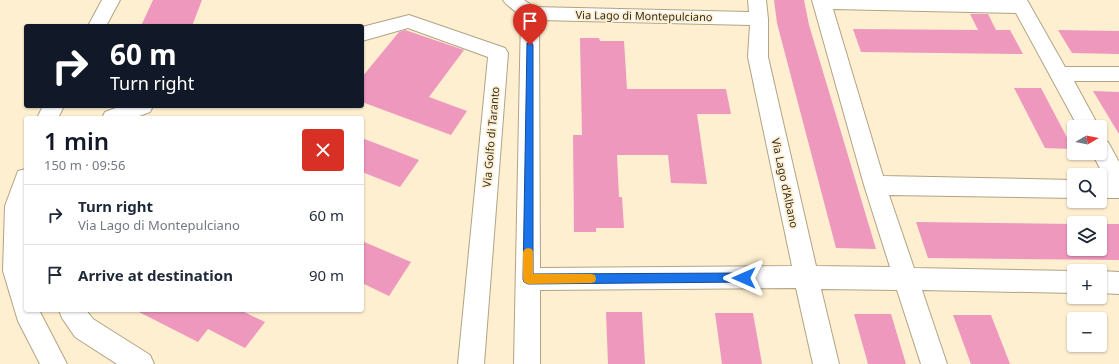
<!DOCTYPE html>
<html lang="en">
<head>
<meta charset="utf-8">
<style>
  :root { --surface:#fff; --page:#f2f2f3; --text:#1f2937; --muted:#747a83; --line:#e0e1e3; --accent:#111827 }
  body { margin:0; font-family:"Noto Sans",sans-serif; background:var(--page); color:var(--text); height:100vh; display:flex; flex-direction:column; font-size:15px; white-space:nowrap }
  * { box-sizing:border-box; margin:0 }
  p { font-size:13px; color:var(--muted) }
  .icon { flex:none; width:22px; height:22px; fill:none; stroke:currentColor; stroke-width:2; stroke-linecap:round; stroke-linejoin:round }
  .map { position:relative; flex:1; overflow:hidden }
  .details { position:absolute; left:24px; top:116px; width:340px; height:196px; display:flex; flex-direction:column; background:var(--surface); border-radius:4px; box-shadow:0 1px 3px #0004 }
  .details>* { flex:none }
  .banner { position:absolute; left:24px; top:24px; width:340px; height:84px; border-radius:4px; box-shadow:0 1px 3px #0004; background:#111827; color:#fff; overflow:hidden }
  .needle { width:26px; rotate:81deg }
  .tools { position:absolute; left:1067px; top:120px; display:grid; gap:8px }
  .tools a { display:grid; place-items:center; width:40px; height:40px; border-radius:4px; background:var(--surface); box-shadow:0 1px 3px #0004; font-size:20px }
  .pin { position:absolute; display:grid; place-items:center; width:34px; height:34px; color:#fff; margin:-41px -17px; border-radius:50% 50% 50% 0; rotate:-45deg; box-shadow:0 0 4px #0007 }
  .pin .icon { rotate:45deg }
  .me { position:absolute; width:44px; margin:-22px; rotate:270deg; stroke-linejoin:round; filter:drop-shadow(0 0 3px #0008) }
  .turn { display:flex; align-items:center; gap:14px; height:84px; padding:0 20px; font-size:18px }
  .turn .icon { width:52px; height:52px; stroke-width:2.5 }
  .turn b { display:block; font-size:28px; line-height:34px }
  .round { display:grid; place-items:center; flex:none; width:42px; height:42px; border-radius:4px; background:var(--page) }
  .headline { display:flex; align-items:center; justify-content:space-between; height:68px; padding:0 20px }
  h1 { font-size:24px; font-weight:600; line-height:30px; color:var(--accent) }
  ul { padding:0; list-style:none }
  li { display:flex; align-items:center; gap:12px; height:60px; padding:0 20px; border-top:1px solid var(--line) }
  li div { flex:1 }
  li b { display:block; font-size:15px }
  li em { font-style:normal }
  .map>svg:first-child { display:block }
  .building { fill:#ee98bd }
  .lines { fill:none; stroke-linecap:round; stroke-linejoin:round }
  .minor-casing { stroke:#b1a385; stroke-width:2 }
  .minor { fill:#fff; fill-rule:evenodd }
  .route { fill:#1a73e8; stroke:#114b97 }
  .slow { fill:#f59e0b }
  .labels { text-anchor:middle; stroke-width:3.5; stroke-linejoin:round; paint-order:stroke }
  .street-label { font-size:11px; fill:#352f23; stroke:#feefd0 }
</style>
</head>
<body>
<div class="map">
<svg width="1119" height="364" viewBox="0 0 1119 364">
  <rect width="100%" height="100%" fill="#feefd0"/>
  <g class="building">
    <polygon points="153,0 202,0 192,26 141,26"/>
    <polygon points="774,0 804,0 809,25 876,249 836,248 777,23"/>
    <polygon points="970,14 988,14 996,30 1010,30 1023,54 861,52 853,29 978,30"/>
    <polygon points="405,30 464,50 429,97 467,111 451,135 362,102 362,77 399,32"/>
    <polygon points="1058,30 1119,31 1119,54 1072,53"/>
    <polygon points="580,38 599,38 600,41 624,41 627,89 726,89 731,114 697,114 707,184 671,183 668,155 617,155 619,197 622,197 624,228 596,228 596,232 574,232 573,135 582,135"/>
    <polygon points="1014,88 1041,88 1073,149 1045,148"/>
    <polygon points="1093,91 1119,92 1119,134"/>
    <polygon points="362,138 419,160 400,187 362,172"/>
    <polygon points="916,222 1074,224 1074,249 1100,249 1100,224 1119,224 1119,260 928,258"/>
    <polygon points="362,241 411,262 389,296 362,283"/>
    <polygon points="135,310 240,310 265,322 245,348 208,329 198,342"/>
    <polygon points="606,312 642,312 645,364 608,364"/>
    <polygon points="715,313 753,313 762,364 722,364"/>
    <polygon points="854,314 891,314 906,364 868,364"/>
    <polygon points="953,315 991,315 1010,364 971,364"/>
  </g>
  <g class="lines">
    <defs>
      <g id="minor">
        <polygon points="102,0 120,0 106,26 88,26"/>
        <path d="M503,0H524L534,7L749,12L748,0H766L768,19V57L816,266L890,267L864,185L812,0H1027L1065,67H1119V81H1074L1099,127H1078L1016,13L833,9L883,176L1074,180V198L889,195L914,268L1074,271V293L922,290L947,364H921L897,290L821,289L839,364H813L796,288L540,290V364H514L521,16L506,4ZM539,20L750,25L748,57L792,266L540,268Z"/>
        <polygon points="409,15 505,48 508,53 484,364 458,364 488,57 408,28 362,41 362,27"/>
        <polygon points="43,106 64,106 58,118 37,118"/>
        <polygon points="121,106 153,106 150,112 134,118 102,118 105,112"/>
        <polygon points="1100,139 1108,142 1119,162 1119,198 1100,198 1100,180 1106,180 1092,153 1100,153"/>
        <polygon points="26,169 26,310 39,310 67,364 40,364 18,321 3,271 5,206 18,171"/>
        <polygon points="1099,271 1100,271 1119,272 1119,294 1100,293"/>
        <polygon points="59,310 86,310 93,319 150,355 154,364 117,364 75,337 62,318"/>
      </g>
    </defs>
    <use href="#minor" class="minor-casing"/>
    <use href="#minor" class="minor"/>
  </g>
  <polygon class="route" points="527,43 532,43 533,45 533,274 744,273 747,275 749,278 747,281 744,282 528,284 524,282 523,279"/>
  <polygon class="slow" points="528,248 532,249 533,252 533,274 591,274 595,275 596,279 595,282 591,283 528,284 524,282 523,279 523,252 525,249"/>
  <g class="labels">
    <g class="street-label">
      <text transform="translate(644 16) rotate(1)" y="4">Via Lago di Montepulciano</text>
      <text transform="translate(491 137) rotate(-85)" y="4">Via Golfo di Taranto</text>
      <text transform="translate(785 183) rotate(78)" y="4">Via Lago d'Albano</text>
    </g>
  </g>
</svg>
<div class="tools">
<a><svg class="needle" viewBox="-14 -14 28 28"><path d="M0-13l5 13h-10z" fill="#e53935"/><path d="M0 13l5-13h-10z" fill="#747a83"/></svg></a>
<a><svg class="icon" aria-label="search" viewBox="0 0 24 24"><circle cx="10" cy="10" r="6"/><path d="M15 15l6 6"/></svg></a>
<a><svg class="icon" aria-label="layers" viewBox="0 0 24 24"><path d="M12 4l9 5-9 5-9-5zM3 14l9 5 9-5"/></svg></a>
<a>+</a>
<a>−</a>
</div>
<div class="pin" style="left:530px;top:45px;background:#d93025"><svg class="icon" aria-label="arrive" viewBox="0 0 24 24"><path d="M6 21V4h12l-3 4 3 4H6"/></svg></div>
<svg class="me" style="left:744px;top:278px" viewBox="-20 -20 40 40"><path d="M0-17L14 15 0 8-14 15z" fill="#1a73e8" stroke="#fff" stroke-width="4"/></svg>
<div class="banner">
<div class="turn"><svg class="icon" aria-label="right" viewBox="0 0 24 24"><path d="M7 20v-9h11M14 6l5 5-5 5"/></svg><div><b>60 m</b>Turn right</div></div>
</div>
<section class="details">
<div class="headline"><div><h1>1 min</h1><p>150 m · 09:56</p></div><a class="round" style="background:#d93025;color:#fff"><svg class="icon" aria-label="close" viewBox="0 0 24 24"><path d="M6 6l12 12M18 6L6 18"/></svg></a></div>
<ul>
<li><svg class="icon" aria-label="right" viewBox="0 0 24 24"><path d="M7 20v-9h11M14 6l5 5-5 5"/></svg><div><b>Turn right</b><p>Via Lago di Montepulciano</p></div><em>60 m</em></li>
<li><svg class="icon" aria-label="arrive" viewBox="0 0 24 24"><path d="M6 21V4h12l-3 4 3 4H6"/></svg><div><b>Arrive at destination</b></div><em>90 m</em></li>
</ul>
</section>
</div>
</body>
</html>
